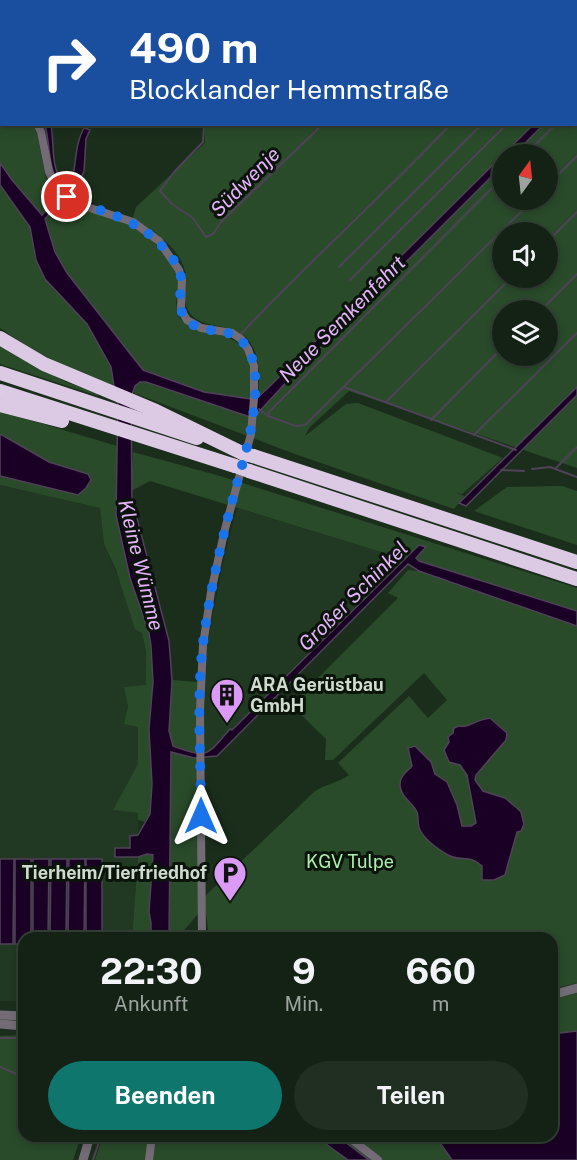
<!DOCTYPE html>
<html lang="de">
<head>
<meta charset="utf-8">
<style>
  :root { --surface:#142215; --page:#212f22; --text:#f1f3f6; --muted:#9da4a0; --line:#333f34; --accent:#0f766e }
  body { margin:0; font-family:"Public Sans",sans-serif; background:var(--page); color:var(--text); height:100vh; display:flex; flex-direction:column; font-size:22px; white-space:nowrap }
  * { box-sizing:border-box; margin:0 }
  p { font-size:20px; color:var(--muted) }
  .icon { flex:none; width:33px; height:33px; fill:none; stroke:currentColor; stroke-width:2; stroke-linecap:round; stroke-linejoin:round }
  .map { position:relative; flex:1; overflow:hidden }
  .side { position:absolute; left:18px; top:932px; width:540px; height:210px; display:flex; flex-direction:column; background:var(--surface); border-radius:18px; box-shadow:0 3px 9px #0003,0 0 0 2px var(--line) }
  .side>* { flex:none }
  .hud { position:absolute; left:0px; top:0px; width:578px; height:126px; box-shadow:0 3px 9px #0003,0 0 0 2px var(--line); background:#1a4fa0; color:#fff; overflow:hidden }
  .needle { width:39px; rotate:15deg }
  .controls { position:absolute; left:492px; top:144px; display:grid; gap:12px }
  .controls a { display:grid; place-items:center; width:66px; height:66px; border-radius:50%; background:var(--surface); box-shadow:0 3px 9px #0003,0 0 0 2px var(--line); font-size:30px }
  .pin { position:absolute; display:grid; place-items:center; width:51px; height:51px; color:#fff; margin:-26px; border:3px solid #fff; border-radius:50%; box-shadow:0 2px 6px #0007 }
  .me { position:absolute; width:66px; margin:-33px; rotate:0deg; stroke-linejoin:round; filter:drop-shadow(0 0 4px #0008) }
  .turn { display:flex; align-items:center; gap:21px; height:126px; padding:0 30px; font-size:27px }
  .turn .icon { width:78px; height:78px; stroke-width:2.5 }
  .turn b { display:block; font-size:42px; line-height:51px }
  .eta { display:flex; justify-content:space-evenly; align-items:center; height:102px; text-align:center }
  .eta b { font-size:36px; font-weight:700; line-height:42px }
  .action { display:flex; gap:12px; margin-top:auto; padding:12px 30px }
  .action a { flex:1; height:69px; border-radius:36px; background:var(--accent); color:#fff; font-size:24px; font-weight:700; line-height:69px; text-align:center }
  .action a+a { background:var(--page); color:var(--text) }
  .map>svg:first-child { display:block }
  .built { fill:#213822 }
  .green { fill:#294b2a; fill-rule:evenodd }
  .water { fill:#1a0025; stroke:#504258; stroke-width:1.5 }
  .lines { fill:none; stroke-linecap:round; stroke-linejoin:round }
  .stream { stroke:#504258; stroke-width:2 }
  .minor { stroke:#736c76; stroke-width:8 }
  .tertiary { stroke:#736c76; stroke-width:9 }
  .motorway { stroke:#dccae4; stroke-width:14 }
  .motorway-bridge { stroke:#dccae4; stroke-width:14 }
  .route { stroke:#1a73e8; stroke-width:10; stroke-dasharray:0 18 }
  .labels { text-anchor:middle; stroke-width:6; stroke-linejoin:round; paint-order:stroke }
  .poi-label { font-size:18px; font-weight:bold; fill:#cfdbcf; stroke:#0b140b; text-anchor:start }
  .park-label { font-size:18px; fill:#acf1ad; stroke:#0b140b }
  .water-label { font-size:20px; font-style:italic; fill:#e7b3fe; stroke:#0b140b }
</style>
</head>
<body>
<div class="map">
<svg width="577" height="1160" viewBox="0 0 577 1160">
  <rect width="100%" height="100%" fill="#1b2e1c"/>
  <g class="built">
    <polygon points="0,485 100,508 104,544 142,633 146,651 146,685 125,688 128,706 124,724 138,726 138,764 114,810 139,813 138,835 133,836 130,848 115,848 115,857 138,857 132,937 24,938 24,1001 0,1001"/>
    <polygon points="237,508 404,559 232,730 230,729 213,750 208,753 203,753 207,644 224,559"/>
  </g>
  <g class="green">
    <polygon points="0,0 283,0 2,2 1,62"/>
    <path d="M364,0H577V468L349,391L309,428L305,436L346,404L358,403L503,458L462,494L455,492L464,496L454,509L292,453L134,393L135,386L140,382H146L250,417L258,412C258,397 260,380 258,365C253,313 200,336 188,310C183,301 187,288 186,278C184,249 154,232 133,218L136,207L205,143L204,125L576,124V2L361,1ZM502,154H548V200H502ZM502,232H548V278H502ZM502,310H548V356H502Z"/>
    <path d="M0,80L2,124L33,125L37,134L46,178L55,192L127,223L151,239L167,257L176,269L179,284L176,302L178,316C182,320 187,325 192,328C200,333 210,333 219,335C254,342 251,370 251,399L204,392L143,370L67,273L55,252L45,219L12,180L0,163Z"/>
    <path d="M0,185L30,227L36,260L45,279L87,324L98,341L111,367L114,386C74,371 35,354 0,328Z"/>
    <polygon points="0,346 66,382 98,393 98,396 0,364"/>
    <polygon points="0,411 117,446 116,515 130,578 149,633 151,646 153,682 149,729 152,784 150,814 146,822 138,820 138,813 113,810 138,764 138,727 124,724 128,706 124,687 146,685 146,651 142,633 135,629 116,570 104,544 100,508 0,485 0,476 78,495 86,488 90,480 88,474 49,462 0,434"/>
    <polygon points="133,452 220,476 577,588 577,611 419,561 415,558 426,547 419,545 404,559 150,481 131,491"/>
    <polygon points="562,486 577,491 577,545 474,511 507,487"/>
    <path d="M408,570L418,571L577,626V983L552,989V938L209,937L204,897L314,792C325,784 338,783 349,775L338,763L409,696L428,718L447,700L424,673L333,760H325L326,739L291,705L398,598L388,593Z"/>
    <polygon points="172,680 198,682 197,753 172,746 169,731"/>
    <polygon points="172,751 197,758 198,914 180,935 169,935 170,752"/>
    <polygon points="147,854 153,855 149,912 151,923 151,937 132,938 138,857"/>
    <polygon points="577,993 577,1031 552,1034 552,1000"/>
    <polygon points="24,1035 24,1136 81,1136 73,1160 0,1160 0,1036"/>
    <polygon points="103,1136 315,1136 348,1160 95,1160"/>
    <polygon points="337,1136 435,1136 452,1160 369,1160"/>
  </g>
  <g class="water">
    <path d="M45,125H51C55,146 49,171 67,187C79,171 72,149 84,128L90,130L86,139L84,171L77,186L69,194L66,193L45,219L55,252L67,273L143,370L204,392L251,399L258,397L268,388L533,125H543L514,154H502V166L291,377L257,414L250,417L146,382H140L135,386L131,397L132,499L169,641L172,680L169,731L173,746C210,759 206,756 230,729L232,730L419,545L426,547L416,558L419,561L577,611V626L419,571L408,564L217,756L194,758L171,752L169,937H151V923L149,912L153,855L147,854L138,857H115V848H130V836L138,835L150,814L152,784L149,729L153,682L151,646L149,633L130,578L116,515L118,392L114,386L111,367L87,324L45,279L36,260L30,227L0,185V163L12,180L42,215L64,190C47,172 51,148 45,125Z"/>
    <polygon points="577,387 577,395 466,506 459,503"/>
    <polygon points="0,434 49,462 88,474 91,480 86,488 78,495 0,476"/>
    <path d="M490,718L507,733L506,740L476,775L475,780L483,791L505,798L518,809L521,812L524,824L521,831L517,832L505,875L494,880H482V866C470,854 460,862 448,855C438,849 425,840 420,830C417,825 419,817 417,812C413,803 400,796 400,785C400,775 407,772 412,766L408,748L415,746L431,762L435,774L447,782L457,805L462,826H471L476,823L467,775L460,765L449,762L444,750L449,742L448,737L453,733L454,728C461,724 462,728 469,725C476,722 482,719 490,718Z"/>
    <polygon points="0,859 14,859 13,944 0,944"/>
    <polygon points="15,859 31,859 31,937 24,938 24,944 15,944"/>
    <polygon points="33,859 49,859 48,937 33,937"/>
    <polygon points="51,859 67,859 66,937 50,937"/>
    <polygon points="69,859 85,859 84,937 68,937"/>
    <rect x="86" y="859" width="16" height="78"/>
    <polygon points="577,1031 577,1160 452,1160 435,1136 552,1136 552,1034"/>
    <polygon points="315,1136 337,1136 369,1160 348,1160"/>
  </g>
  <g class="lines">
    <g class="stream">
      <polyline points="40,0 41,2"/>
      <polyline points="131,0 132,2"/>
      <polyline points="52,2 55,0"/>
      <polyline points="412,2 414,0"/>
      <polyline points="434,2 436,0"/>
      <polyline points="571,2 572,0"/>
      <polyline points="576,29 577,28"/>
      <polyline points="0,40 2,38"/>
      <polyline points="576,55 577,54"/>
      <polyline points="576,104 577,103"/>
      <polyline points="204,124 203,142 175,171 160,191 172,204 193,218 206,237 213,234 221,222 323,124"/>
      <polyline points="526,154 556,124"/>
      <polyline points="502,178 269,412 268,416 296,426 305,425 533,200"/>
      <polyline points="548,185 577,156"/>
      <polyline points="548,241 577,212"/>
      <polyline points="339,267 482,124"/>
      <polyline points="350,280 507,124"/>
      <polyline points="541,310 577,274"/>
      <path d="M241,334C308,262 383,196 451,124"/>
      <polyline points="344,387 516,450"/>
      <polyline points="386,402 511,278"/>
      <polyline points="259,409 268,416"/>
      <polyline points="431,420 502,348"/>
      <polyline points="474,435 577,333"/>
      <polyline points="556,468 577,447"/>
      <polyline points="532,469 550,467 577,477"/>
      <polyline points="501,470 524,471"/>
      <polyline points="215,935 215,938"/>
      <polyline points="0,1038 24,1038"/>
      <polyline points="0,1067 24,1077"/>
      <polyline points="93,1160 101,1136"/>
    </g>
    <g class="minor">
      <polyline points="0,73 2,75"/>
      <polyline points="37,124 41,132 49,172 58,190 67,197 90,208 133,222 159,241 179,270 182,280 181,310 187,320 201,328 232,333 241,339 248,349 254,366 254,398 251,434 225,529 211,592 203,645 200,711 202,938"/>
      <polyline points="347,1136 378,1160"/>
      <polyline points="149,1160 152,1136"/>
    </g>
    <g class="tertiary">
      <polyline points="552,995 577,988"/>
      <polyline points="0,1015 24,1016"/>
      <polyline points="0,1024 24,1026"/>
      <polyline points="83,1160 90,1136"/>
    </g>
    <g class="motorway">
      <polyline points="0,338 44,364 156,411 244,454"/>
      <polyline points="0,373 197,438"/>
      <polyline points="0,391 235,466"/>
      <polyline points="0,405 62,421"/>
      <polyline points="253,456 577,562"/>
      <polyline points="249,471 577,579"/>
    </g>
    <g class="motorway-bridge">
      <polyline points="244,454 253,456"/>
      <polyline points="235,466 249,471"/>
    </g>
  </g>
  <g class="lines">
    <path class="route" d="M67,197C106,215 139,217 168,253C173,259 178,265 180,272C184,287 174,307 187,320C206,339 233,321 249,351C263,377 251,434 243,462C226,521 211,582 203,643C196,700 201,759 201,816"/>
  </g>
  <defs>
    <symbol id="building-pin" viewBox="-11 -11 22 30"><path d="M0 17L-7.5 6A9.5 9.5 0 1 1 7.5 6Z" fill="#da9af6" stroke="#0b140b"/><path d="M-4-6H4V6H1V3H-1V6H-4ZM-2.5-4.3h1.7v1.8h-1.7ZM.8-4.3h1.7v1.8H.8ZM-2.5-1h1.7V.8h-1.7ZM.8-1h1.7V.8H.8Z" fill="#111"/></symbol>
    <symbol id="parking-pin" viewBox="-11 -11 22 30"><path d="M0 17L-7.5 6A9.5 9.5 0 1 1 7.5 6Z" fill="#da9af6" stroke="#0b140b"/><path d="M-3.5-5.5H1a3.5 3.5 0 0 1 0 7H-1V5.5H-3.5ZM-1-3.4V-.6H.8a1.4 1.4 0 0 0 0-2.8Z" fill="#111"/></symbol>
  </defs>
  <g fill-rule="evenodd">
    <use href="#building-pin" x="208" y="676" width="38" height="52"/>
    <use href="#parking-pin" x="211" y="854" width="38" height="52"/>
  </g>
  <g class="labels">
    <g class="poi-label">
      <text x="250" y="691">ARA Gerüstbau<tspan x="250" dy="21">GmbH</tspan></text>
      <text x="207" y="879" text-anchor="end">Tierheim/Tierfriedhof</text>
    </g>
    <g class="park-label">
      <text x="350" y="868">KGV Tulpe</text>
    </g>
    <g class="water-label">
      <text transform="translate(245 182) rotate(-45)" y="7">Südwenje</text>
      <text transform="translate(342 319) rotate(-45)" y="7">Neue Semkenfahrt</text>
      <text transform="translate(141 565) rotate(76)" y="7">Kleine Wümme</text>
      <text transform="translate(353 596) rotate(-45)" y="7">Großer Schinkel</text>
    </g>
  </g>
</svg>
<div class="controls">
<a><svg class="needle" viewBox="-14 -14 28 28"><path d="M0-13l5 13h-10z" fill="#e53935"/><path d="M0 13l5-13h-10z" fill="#9da4a0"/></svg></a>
<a><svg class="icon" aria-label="sound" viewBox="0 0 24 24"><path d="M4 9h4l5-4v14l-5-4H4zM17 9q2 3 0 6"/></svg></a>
<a><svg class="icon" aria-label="layers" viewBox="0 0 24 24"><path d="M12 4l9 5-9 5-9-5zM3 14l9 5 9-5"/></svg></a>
</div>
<div class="pin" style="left:67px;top:197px;background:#d93025"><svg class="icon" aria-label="arrive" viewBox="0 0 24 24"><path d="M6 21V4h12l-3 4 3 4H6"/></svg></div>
<svg class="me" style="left:201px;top:816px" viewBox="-20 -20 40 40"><path d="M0-17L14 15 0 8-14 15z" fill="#1a73e8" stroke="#fff" stroke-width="4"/></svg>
<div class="hud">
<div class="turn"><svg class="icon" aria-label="right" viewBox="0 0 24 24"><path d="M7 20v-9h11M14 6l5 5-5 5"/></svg><div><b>490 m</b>Blocklander Hemmstraße</div></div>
</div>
<section class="side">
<div class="eta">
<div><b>22:30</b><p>Ankunft</p></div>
<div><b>9</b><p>Min.</p></div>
<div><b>660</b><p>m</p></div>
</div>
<div class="action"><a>Beenden</a><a>Teilen</a></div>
</section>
</div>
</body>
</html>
